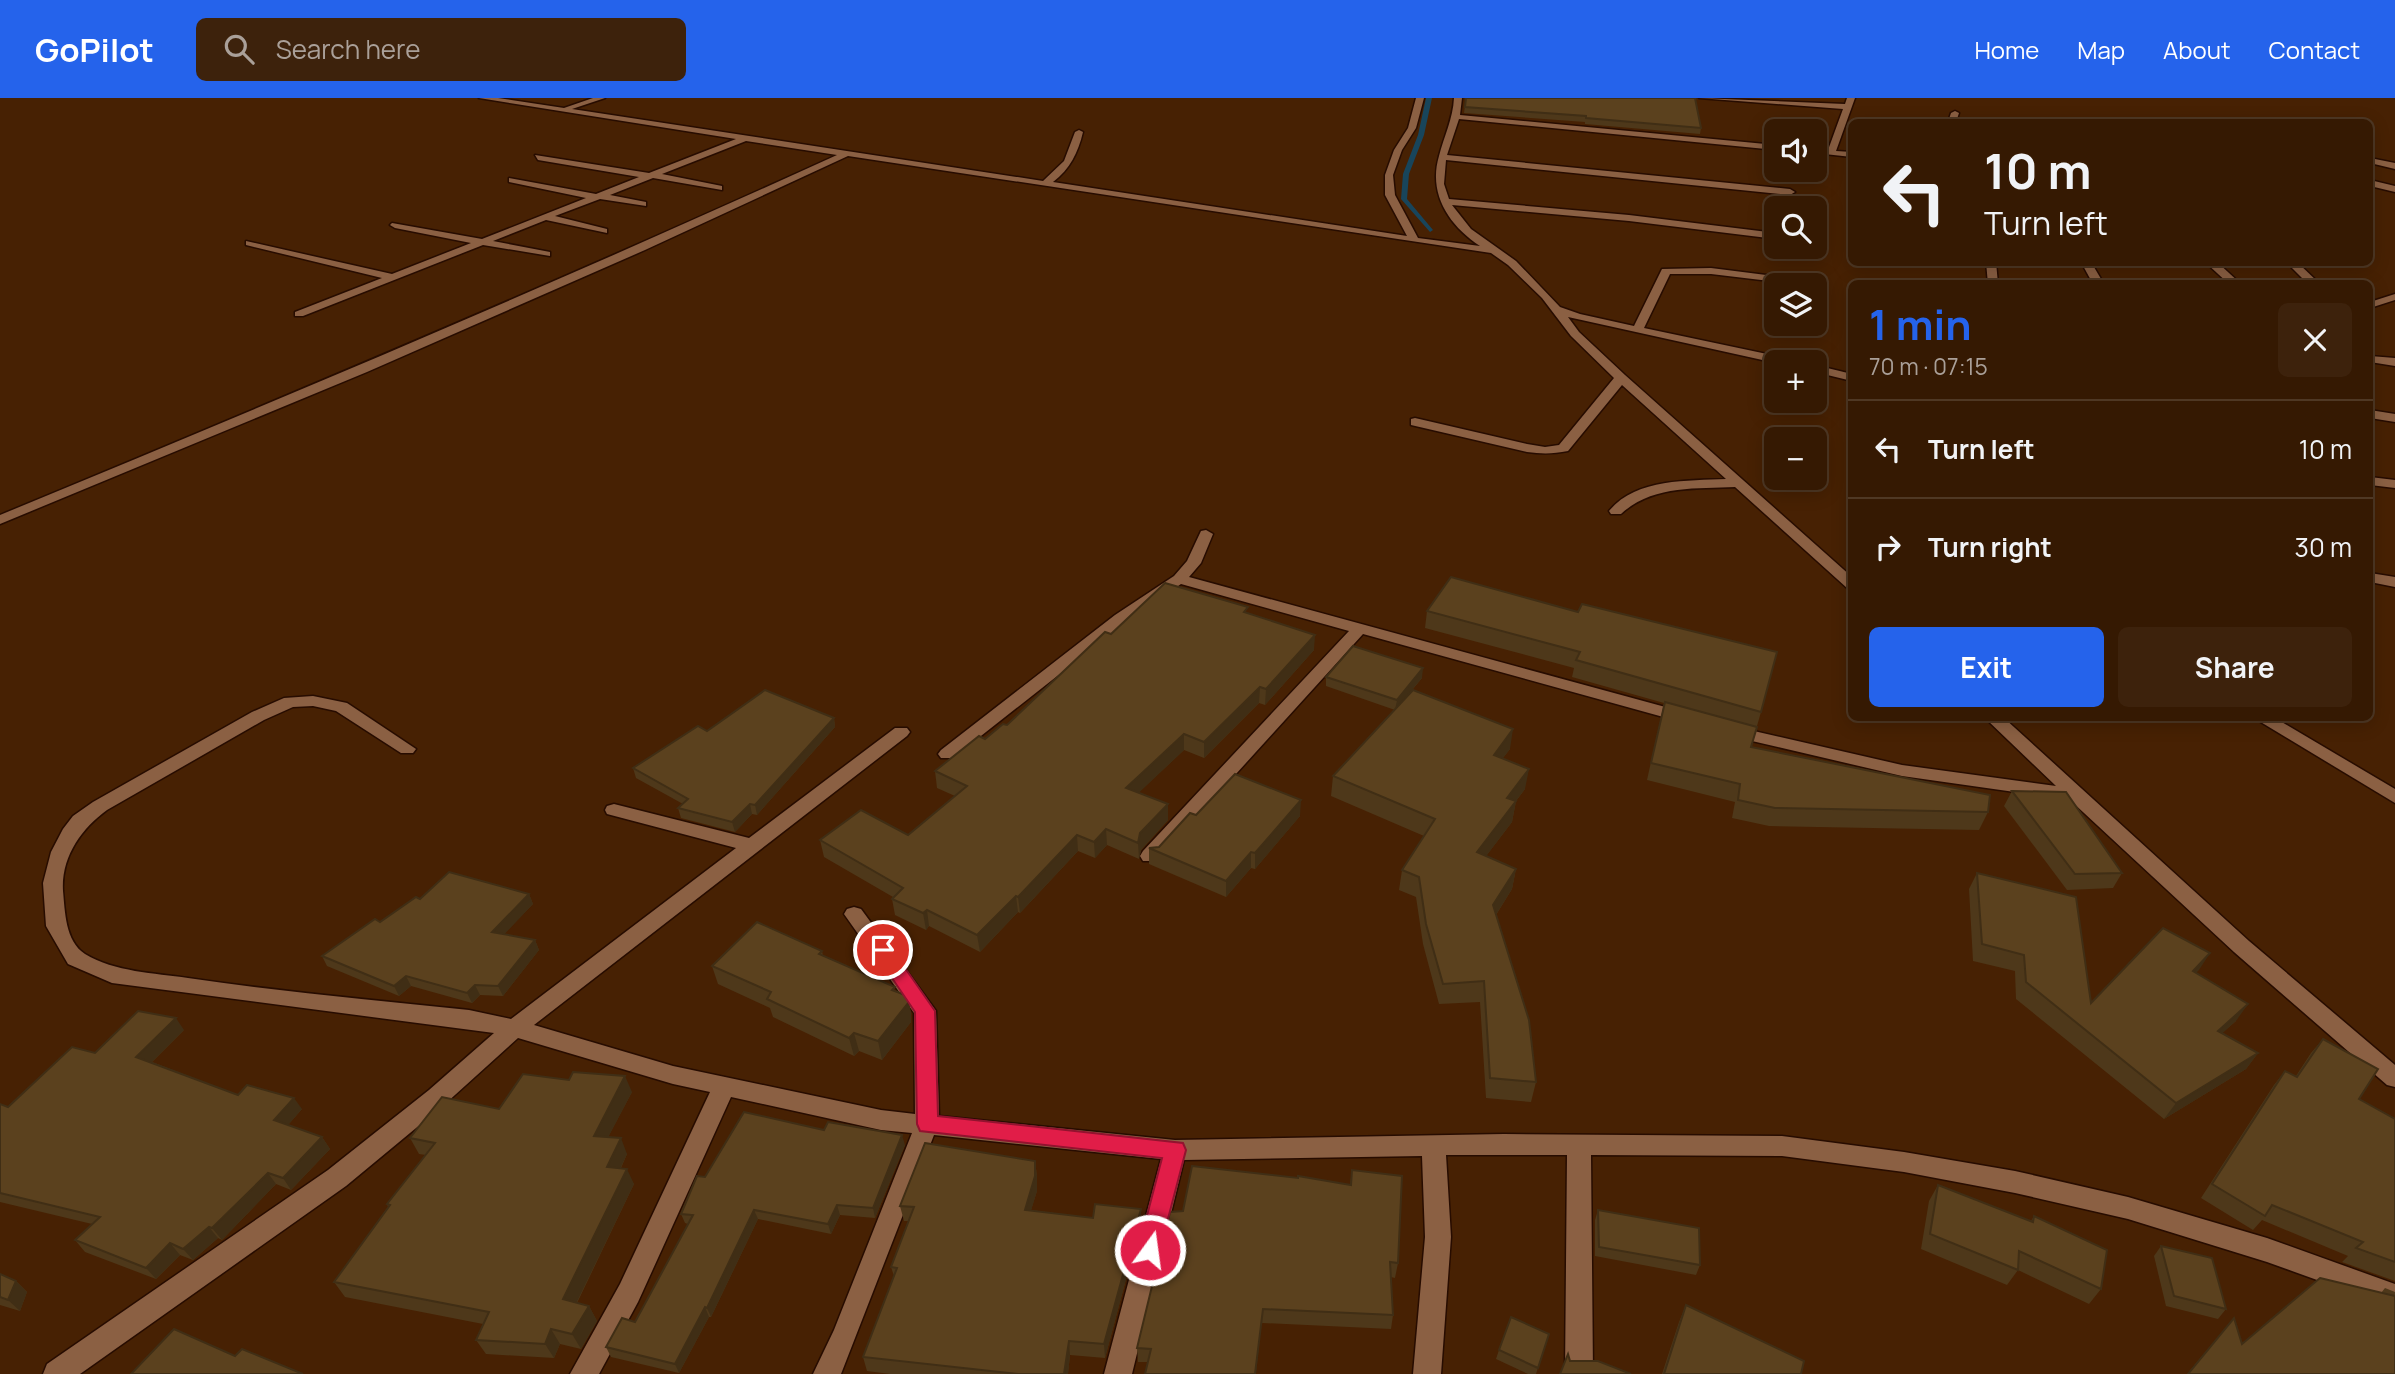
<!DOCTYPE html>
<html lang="en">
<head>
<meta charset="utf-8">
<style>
  :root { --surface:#351902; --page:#3d220c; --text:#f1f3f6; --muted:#aaa099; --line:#4f3824; --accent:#2563eb }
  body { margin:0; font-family:Manrope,sans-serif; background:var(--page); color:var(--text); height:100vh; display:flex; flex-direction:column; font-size:26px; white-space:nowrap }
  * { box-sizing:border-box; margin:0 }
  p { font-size:23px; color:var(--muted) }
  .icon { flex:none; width:38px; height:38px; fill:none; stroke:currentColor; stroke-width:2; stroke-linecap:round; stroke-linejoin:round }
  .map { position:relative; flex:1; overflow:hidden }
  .drawer { position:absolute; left:1848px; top:182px; width:525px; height:441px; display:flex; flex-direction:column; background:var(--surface); border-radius:10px; box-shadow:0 4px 18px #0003,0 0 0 2px var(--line) }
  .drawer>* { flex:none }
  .guide { position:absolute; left:1848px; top:21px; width:525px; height:147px; border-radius:10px; box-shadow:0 4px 18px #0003,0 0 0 2px var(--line); background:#351902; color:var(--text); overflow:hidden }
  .buttons { position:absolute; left:1764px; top:21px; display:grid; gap:14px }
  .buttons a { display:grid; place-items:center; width:63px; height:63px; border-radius:10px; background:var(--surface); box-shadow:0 4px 18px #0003,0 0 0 2px var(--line); font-size:35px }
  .pin { position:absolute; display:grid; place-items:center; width:60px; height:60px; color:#fff; margin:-30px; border:4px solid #fff; border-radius:50%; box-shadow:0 2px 7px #0007 }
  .me { position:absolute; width:77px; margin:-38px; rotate:14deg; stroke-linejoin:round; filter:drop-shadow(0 0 5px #0008) }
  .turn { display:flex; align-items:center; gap:24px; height:147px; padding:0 21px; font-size:32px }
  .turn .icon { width:91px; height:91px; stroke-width:2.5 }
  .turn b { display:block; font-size:49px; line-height:60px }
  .round { display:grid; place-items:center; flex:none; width:74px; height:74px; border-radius:10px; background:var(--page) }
  .head { display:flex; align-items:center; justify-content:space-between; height:119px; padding:0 21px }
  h1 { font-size:42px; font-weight:700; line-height:52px; color:var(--accent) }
  .primary-button { display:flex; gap:14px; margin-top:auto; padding:14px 21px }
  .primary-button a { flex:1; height:80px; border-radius:10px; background:var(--accent); color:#fff; font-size:28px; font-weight:700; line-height:80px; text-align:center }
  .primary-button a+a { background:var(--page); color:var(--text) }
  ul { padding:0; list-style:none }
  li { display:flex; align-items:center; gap:21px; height:98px; padding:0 21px; border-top:2px solid var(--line) }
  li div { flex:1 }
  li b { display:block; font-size:26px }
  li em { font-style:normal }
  header { display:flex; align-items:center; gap:42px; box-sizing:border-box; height:98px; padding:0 35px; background:var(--accent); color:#fff }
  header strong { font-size:33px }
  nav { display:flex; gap:38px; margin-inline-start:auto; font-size:24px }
  .search { width:490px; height:63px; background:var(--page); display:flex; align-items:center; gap:18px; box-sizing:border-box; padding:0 24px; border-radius:10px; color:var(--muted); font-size:26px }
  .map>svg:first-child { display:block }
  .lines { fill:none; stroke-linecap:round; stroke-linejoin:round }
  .stream { fill:#18455b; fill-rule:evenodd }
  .minor-casing { stroke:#270c00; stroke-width:3 }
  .minor { fill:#8b6043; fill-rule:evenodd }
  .wall { fill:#4e381a }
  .shaded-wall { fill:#402e15 }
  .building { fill:#5b411e; stroke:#402e15; stroke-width:2 }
  .route { fill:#e11d48; stroke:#92132f; stroke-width:2 }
</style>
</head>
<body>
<header>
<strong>GoPilot</strong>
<div class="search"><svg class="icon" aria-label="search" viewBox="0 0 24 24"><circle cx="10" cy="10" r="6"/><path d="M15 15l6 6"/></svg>Search here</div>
<nav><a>Home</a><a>Map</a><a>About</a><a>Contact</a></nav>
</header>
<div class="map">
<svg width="2395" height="1276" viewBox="0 0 2395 1276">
  <rect width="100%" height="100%" fill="#472103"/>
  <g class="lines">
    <polygon class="stream" points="1426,0 1432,0 1424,37 1409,76 1407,101 1433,132 1430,134 1401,101 1403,76 1418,37"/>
    <defs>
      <g id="minor">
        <path d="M479,0H498L564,10L593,0H605L572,11L1043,83L1064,63L1075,34L1079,32L1083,34C1078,55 1070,71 1053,84L1407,138L1385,97V77L1394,52L1408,30L1416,0H1424L1416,30L1402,52L1393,77L1395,97L1418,140L1480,148C1448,127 1428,95 1439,58C1444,38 1453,21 1454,0H1462L1460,17L1776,47V52L1459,21L1447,57L1790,91L1795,94L1790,97L1446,62L1444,86L1449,101L1629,117L1776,135V141L1629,123L1452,107L1471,131L1516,163L1560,209L1580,216L1634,228L1662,171L1711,170L1806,182V186L1802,187L1711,176H1670L1644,230L1786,260L1792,264L1776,265L1568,219L1579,234L1625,277L1852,479V491L1847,490L1735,389C1695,391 1652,387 1621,416H1611L1609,413C1636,380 1688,383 1726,381L1622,287L1568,353C1553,356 1542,356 1527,354L1411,327V321L1415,320L1527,346L1545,349L1559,347L1614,280L1571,238L1542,200L1508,167L1491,155L848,58L645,152L367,274L0,426V417C281,301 561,183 837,57L746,43L662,76L722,88V92L653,80L610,97L646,104V108L600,101L555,118L607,131V135L546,122L493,143L550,154V158L483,147L303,218H295V214L382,180L246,147V143L392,176L471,145L395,130L390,127L392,125L482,141L586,100L509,84V80L596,96L639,79L538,62L535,57L649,75L736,41Z"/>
        <polygon points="1699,0 1845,6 1847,0 1855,0 1836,53 1852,54 1852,59 1815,55 1815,51 1828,52 1843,11"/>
        <polygon points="1955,13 1959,15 1956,24 1948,24 1951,15"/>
        <polygon points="2370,60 2395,65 2395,71 2370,65"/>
        <polygon points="2370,82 2395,88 2395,94 2370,88"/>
        <polygon points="1986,164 1996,164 1998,186 1988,186"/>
        <polygon points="2081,164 2091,164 2104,186 2093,186"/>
        <polygon points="2205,164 2217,164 2241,186 2229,186"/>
        <polygon points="2286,164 2297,164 2320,186 2308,186"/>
        <polygon points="2395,196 2395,202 2370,210 2370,204"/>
        <polygon points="2370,258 2395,260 2395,268 2370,264"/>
        <polygon points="1815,267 1852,276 1852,283 1815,274"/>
        <polygon points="2370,312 2395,316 2395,324 2370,320"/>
        <polygon points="2370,379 2395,382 2395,390 2370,387"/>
        <polygon points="1206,432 1213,436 1201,465 1189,479 1691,616 1694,620 1685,625 1363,536 1157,763 1143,763 1140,758 1143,753 1349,533 1181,486 1127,523 953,660 941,660 938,656 941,652 1115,517 1174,478 1187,463 1201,433"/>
        <polygon points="2370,475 2395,479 2395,489 2370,484"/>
        <path d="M313,598L347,605L416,651L413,655H401L336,613L313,608L293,609L264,622L107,712C81,731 61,759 63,793C65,813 65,843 85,856C115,874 154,875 188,880C281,894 375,902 469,912L511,921L736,750L607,716L605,712L607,708L614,706L749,740L895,630H907L910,634L907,638L534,927L673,968L881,1012L915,1016L914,915L844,816L847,811L854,809L861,811L936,913L939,1018L1175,1042L1504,1036L1782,1038L1904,1054L2015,1073L2128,1099L2267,1140L2395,1186V1210L2267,1164L2128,1121L2015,1095L1904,1074L1782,1058L1591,1057L1593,1276H1565L1567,1057H1446L1451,1139L1441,1276H1413L1425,1139L1422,1058L1184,1062L1132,1276H1104L1161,1061L934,1037L841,1276H813L834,1232L912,1035L881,1032L731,999L638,1204L599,1276H570L620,1186L710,994L673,986L518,940L445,1006L346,1088L80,1276H43L47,1266L328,1072L429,992L494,935L112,885L68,866L46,828L43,785L51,754L63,731L73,718L93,704L252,614L284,600Z"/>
        <polygon points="1985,620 2004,620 2249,843 2395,967 2395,989 2387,987 2234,854 2070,702 1902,678 1726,637 1723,633 1732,628 1902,667 2056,688"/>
        <polygon points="2254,620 2275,620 2395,691 2395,705"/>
      </g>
    </defs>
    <use href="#minor" class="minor-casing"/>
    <use href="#minor" class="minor"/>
  </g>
  <g class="wall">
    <polygon points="1466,0 1701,30 1700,36 1585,26 1585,24 1464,15"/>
    <polygon points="1451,479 1761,614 1751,649 1988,714 1979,732 1769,728 1732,720 1735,704 1647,682 1664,605 1572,579 1574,570 1425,530 1427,513"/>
    <polygon points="1247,515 1314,552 1265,607 1259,605 1204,660 1184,652 1139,694 1168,722 1141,752 1139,761 1107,747 1095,760 1078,753 1020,815 1018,814 980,854 929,828 926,832 895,817 892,801 893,799 824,759 820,742 908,737 955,698 937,690 935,673 1007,627 1111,536"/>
    <polygon points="1326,579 1422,580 1399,608 1510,651 1502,661 1525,691 1516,703 1512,724 1486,758 1516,771 1512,791 1496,817 1536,984 1531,1004 1486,1000 1480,904 1439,906 1423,846 1416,799 1399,792 1402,772 1424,738 1331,698 1333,678 1395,612 1326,588"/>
    <polygon points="834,620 835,629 757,717 752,716 735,734 681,720 678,710 683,706 636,680 633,670 707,633"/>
    <polygon points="2012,693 2122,775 2113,790 2067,792 2004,708"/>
    <polygon points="1196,717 1300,718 1255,771 1251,770 1226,799 1149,766 1149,750 1159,749"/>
    <polygon points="1977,775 2091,905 2210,855 2196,874 2236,923 2222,935 2258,955 2246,971 2164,1021 2016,901 2015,873 1973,863 1969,791"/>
    <polygon points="529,796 533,806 504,836 535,842 539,852 503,898 480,897 472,905 411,888 399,898 327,868 322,858 420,801"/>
    <polygon points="822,853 823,858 896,894 908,898 911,916 911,924 882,962 859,953 854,958 773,919 770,910 718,886 712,868"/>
    <polygon points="184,932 152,964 238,997 302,1011 288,1027 322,1039 330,1051 291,1092 276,1086 222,1142 218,1140 193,1162 180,1157 156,1181 85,1154 75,1142 92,1126 0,1104 0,1006 8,1009 95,955"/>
    <polygon points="2323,941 2359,1001 2395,1021 2395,1183 2342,1164 2348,1158 2262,1122 2253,1132 2201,1100 2274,987 2285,973 2296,978 2311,955"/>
    <polygon points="632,994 608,1039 627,1056 621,1070 634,1086 577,1205 589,1208 597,1223 581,1251 560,1246 554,1260 486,1256 476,1242 483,1226 345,1199 334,1184 388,1109 387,1106 426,1057 419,1056 410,1040 499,1011"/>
    <polygon points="824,1032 905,1047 875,1120 840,1117 831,1136 758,1121 711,1219 709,1219 679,1275 611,1259 606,1249 635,1224 688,1126 685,1125 681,1116 705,1079"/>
    <polygon points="1035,1063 1037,1078 1037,1093 1031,1112 1093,1120 1141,1111 1141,1125 1105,1260 1070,1257 1068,1276 890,1276 867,1273 863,1259 894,1178 891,1169 909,1123 904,1123 900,1108"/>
    <polygon points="1352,1072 1398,1165 1395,1180 1391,1179 1393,1217 1391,1231 1263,1225 1148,1264 1138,1264 1137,1250 1183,1113 1350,1087"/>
    <polygon points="1938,1087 2031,1123 2034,1118 2101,1191 2089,1206 2018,1172 2007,1187 1921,1151 1929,1103"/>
    <polygon points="1598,1112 1700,1167 1696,1177 1595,1158 1595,1122"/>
    <polygon points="2161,1148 2226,1211 2218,1221 2166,1208 2154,1158"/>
    <polygon points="0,1176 16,1183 27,1194 20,1213 0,1207"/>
    <polygon points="2385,1190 2395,1194 2395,1276 2187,1276 2234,1220 2242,1246 2381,1195"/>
    <polygon points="1686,1207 1801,1276 1662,1276 1679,1224"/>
    <polygon points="1549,1236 1536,1276 1528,1276 1496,1261 1499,1252"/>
  </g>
  <g class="shaded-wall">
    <polygon points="1315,537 1314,552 1265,607 1266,591"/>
    <polygon points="1423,570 1422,580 1395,612 1397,602"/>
    <polygon points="1260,589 1259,605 1204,660 1204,644"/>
    <polygon points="834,620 835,629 757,717 755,707"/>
    <polygon points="1513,631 1510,651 1490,677 1494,657"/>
    <polygon points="1184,636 1184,652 1127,706 1126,690"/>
    <polygon points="1529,671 1525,691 1503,720 1507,700"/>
    <polygon points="1301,702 1300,718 1255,771 1255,755"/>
    <polygon points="1516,703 1512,724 1474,774 1477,754"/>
    <polygon points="750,706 752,716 735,734 732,724"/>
    <polygon points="1168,706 1168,722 1141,752 1139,761 1138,745 1140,735"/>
    <polygon points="1106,731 1107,747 1095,760 1094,744"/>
    <polygon points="1077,737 1078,753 1020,815 1018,799"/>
    <polygon points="1251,754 1251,770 1226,799 1226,783"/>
    <polygon points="1516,771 1512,791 1489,828 1493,807"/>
    <polygon points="529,796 533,806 497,844 492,834"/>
    <polygon points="1016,798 1018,814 980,854 977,837"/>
    <polygon points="927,812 929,828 926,832 923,815"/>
    <polygon points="535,842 539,852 503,898 498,888"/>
    <polygon points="2210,855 2199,872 2182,889 2193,873"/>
    <polygon points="406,878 411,888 399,898 394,888"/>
    <polygon points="475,887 480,897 472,905 467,895"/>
    <polygon points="908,898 911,916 911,924 882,962 878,943"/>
    <polygon points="2248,906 2236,923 2207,949 2218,933"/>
    <polygon points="176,920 184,932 145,971 136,959"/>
    <polygon points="854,935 859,953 854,958 849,940"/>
    <polygon points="2258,955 2246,971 2164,1021 2176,1005"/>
    <polygon points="625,978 632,994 601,1053 594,1038"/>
    <polygon points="294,1000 302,1011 282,1034 274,1022"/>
    <polygon points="902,1037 905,1047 875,1120 873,1110"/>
    <polygon points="322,1039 330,1051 291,1092 283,1080"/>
    <polygon points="621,1040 627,1056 614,1084 607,1069"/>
    <polygon points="1035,1063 1037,1078 1037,1093 1027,1126 1025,1112"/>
    <polygon points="627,1071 634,1086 571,1216 563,1201"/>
    <polygon points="268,1075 276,1086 222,1142 212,1130"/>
    <polygon points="837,1107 840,1117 831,1136 828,1126"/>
    <polygon points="1141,1111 1141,1125 1105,1260 1104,1246"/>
    <polygon points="754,1112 758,1121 711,1219 707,1210"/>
    <polygon points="209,1129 218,1140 193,1162 183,1151"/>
    <polygon points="170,1145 180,1157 156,1181 146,1170"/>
    <polygon points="16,1183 27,1194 20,1213 8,1202"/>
    <polygon points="589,1208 597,1223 581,1251 572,1236"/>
    <polygon points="705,1209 709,1219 679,1275 675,1266"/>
    <polygon points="1263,1211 1256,1276 1255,1276"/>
    <polygon points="551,1231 560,1246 554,1260 545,1246"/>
    <polygon points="1069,1243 1070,1257 1068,1276 1064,1276"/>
  </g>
  <g class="building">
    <polygon points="1466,0 1695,0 1701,30 1586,20 1586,18 1465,9"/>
    <polygon points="1451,479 1578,514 1582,506 1777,554 1761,614 1576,562 1580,554 1427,513"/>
    <polygon points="1165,485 1248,509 1244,514 1315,537 1266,591 1260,589 1204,644 1184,636 1126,690 1168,706 1140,735 1138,745 1106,731 1094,744 1077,737 1018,799 1016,798 977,837 927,812 923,815 892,801 903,790 820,742 861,712 908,737 967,688 935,673 979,638 985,641 1003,626 1007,627 1105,534 1111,536"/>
    <polygon points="1353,548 1423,570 1397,602 1326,579"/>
    <polygon points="765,592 834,620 755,707 750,706 732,724 678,710 688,701 633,670 698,628 707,633"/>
    <polygon points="1413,592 1513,631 1494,657 1529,671 1507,700 1516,703 1477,754 1516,771 1493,807 1529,922 1536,984 1490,980 1484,883 1443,886 1426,826 1419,779 1402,772 1435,721 1333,678"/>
    <polygon points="1665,604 1757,629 1751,649 1990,697 1988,714 1775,710 1738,702 1740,686 1651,665"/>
    <polygon points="1235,676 1301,702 1255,755 1251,754 1226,783 1149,750 1159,749 1190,715 1196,717"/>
    <polygon points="2012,693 2066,694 2122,775 2075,776"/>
    <polygon points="449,774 529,796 492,834 535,842 498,888 475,887 467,895 406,878 394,888 322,858 375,821 380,824 416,799 420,801"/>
    <polygon points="1977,775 2076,799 2091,905 2163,830 2210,855 2193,873 2248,906 2218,933 2258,955 2176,1005 2026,884 2024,857 1982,846"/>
    <polygon points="757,824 822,853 819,856 895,889 892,892 908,898 908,905 878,943 854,935 849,940 767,901 771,894 712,868"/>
    <polygon points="138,913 176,920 136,959 238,997 247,987 294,1000 274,1022 322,1039 283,1080 268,1075 212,1130 209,1129 183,1151 170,1145 146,1170 75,1142 100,1119 0,1095 0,1006 8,1009 72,949 95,955"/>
    <polygon points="2323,941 2378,971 2359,1001 2395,1021 2395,1164 2356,1150 2363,1144 2272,1107 2265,1118 2212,1086 2285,973 2297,979"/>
    <polygon points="573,974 625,978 594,1038 621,1040 607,1069 627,1071 563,1201 589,1208 572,1236 551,1231 545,1246 476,1242 489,1214 334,1184 390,1107 387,1106 435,1045 410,1040 442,999 499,1011 523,976 569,982"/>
    <polygon points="744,1014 824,1032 828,1024 902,1037 873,1110 837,1107 828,1126 754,1112 707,1210 705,1209 675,1266 606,1249 622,1220 635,1224 693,1117 681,1116 697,1078 705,1079"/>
    <polygon points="925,1045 1035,1063 1035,1078 1025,1112 1093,1120 1095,1106 1141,1111 1104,1246 1069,1243 1064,1276 1018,1276 863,1259 897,1170 891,1169 914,1109 900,1108"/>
    <polygon points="1192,1068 1298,1080 1298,1078 1351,1087 1352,1072 1402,1078 1398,1165 1390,1164 1393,1217 1263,1211 1255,1276 1145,1276 1151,1251 1137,1250 1170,1114 1183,1113"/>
    <polygon points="1938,1087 2033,1124 2034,1118 2107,1152 2101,1191 2019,1153 2018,1172 1930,1136"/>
    <polygon points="1598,1112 1699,1130 1700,1167 1599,1149"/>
    <polygon points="2161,1148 2212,1160 2226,1211 2174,1198"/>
    <polygon points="0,1176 16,1183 8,1202 0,1199"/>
    <polygon points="2320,1180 2395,1198 2395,1276 2188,1276 2234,1220 2242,1246"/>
    <polygon points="1686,1207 1804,1263 1801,1276 1664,1276"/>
    <polygon points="1511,1219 1549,1236 1538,1270 1499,1252"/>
    <polygon points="174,1231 235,1258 242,1251 303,1276 131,1276"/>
    <polygon points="1568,1256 1570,1263 1598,1263 1631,1276 1560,1276"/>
  </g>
  <polygon class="route" points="883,844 889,847 935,913 938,1018 1183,1045 1186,1052 1158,1159 1150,1162 1141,1159 1138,1152 1162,1060 920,1033 917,1026 915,914 873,852 876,847"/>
</svg>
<div class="buttons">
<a><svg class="icon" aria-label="sound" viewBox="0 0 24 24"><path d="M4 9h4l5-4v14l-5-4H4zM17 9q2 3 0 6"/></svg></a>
<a><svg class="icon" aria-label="search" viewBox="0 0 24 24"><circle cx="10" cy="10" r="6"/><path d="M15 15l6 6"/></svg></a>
<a><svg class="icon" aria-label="layers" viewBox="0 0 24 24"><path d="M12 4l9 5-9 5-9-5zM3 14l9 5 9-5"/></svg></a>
<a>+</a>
<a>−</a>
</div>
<div class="pin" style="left:883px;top:852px;background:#d93025"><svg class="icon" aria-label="arrive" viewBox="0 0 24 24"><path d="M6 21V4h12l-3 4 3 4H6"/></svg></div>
<svg class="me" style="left:1150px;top:1152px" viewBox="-20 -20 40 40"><circle r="17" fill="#e11d48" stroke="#fff" stroke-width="3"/><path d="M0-11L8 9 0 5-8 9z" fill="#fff"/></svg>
<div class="guide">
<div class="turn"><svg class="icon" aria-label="left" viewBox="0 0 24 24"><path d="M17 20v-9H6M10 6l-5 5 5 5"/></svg><div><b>10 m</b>Turn left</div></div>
</div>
<section class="drawer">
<div class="head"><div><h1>1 min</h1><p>70 m · 07:15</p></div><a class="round"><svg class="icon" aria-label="close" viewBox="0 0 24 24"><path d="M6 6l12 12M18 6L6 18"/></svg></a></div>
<ul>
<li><svg class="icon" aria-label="left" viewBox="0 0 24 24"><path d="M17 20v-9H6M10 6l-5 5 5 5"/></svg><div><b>Turn left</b></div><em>10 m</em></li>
<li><svg class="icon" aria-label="right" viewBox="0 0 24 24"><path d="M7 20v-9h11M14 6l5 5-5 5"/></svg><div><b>Turn right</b></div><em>30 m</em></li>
</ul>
<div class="primary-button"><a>Exit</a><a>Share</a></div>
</section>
</div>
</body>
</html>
